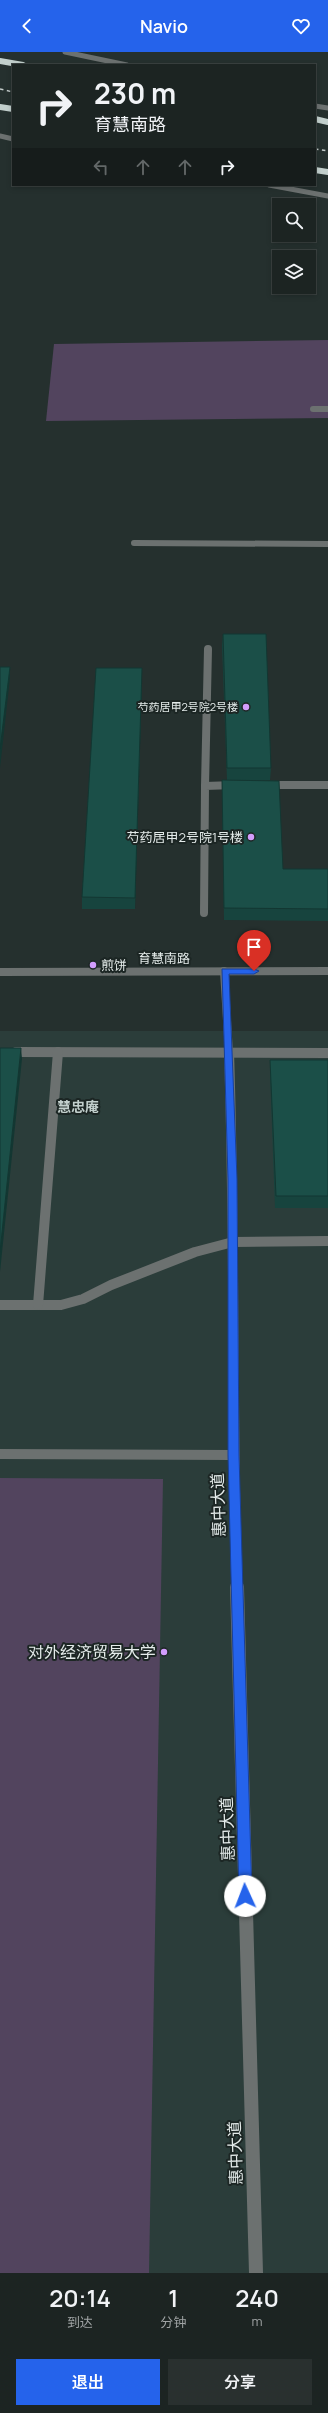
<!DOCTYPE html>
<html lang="zh">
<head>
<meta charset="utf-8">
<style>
  :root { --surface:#1c2422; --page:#29302f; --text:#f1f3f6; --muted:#a0a4a5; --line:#3a4140; --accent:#2563eb }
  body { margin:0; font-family:Manrope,"Noto Sans SC",sans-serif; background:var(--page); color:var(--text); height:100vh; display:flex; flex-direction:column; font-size:15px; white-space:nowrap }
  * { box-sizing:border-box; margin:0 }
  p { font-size:13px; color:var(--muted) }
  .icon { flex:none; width:22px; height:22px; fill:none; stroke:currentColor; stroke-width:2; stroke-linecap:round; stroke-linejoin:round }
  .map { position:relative; height:2221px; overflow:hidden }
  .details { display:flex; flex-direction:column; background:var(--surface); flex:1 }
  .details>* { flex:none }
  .hud { position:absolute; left:12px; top:12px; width:304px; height:122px; border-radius:0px; box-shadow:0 2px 6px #0003,0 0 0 1px var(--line); background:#1c2422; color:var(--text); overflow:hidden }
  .buttons { position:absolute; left:272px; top:146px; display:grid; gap:8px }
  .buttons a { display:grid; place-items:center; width:44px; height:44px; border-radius:0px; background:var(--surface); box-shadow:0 2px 6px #0003,0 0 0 1px var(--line); font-size:20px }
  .pin { position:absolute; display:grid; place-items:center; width:34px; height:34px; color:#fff; margin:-41px -17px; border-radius:50% 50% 50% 0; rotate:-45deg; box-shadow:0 0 4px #0007 }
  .pin .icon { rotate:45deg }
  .me { position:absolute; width:44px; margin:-22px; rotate:358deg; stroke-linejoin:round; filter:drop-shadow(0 0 3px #0008) }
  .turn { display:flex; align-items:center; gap:14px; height:84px; padding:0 16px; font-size:18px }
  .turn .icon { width:52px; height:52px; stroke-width:2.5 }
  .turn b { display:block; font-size:28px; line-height:34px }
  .lanes { display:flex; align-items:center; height:38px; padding:0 16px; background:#0003; justify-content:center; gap:20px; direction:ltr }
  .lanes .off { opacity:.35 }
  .eta { display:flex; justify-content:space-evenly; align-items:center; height:68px; text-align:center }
  .eta b { font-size:24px; font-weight:600; line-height:28px }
  .action { display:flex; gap:8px; margin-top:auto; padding:8px 16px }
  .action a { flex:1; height:46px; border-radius:0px; background:var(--accent); color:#fff; font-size:16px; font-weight:600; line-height:46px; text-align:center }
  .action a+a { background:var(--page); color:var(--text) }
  header { display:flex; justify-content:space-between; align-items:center; height:52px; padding:0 16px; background:var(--accent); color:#fff; font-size:18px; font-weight:600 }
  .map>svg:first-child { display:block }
  .built { fill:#2b3d3a }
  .green { fill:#52445e }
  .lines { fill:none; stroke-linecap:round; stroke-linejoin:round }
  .minor-far4 { stroke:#6c7170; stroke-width:5 }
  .minor-far3 { stroke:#6c7170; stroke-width:6 }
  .minor-far2 { stroke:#6c7170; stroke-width:8 }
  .minor-far1 { stroke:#6c7170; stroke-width:10 }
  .minor { stroke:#6c7170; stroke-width:14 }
  .highway { stroke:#c2cfcc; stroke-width:6 }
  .rail { stroke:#c3cbca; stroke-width:1.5; stroke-dasharray:3.5 3.5; stroke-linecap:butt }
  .wall { fill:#17443e }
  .shaded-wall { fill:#133732 }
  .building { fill:#1b4f48; stroke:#133732 }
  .route { fill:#2563eb; stroke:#184099 }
  .poi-dot { fill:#d29dfd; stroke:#1c2624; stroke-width:1.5 }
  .labels { text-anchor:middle; stroke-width:4; stroke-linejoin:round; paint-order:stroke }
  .far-poi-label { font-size:11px; fill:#e4ebea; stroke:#1c2624; text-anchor:end }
  .poi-label { font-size:13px; fill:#e4ebea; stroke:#1c2624; text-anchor:end }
  .street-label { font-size:13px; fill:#e4ebea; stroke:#1c2624 }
  .neighbourhood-label { font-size:14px; font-weight:bold; fill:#c2cfcc; stroke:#1c2624 }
  .near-street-label { font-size:16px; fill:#e4ebea; stroke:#1c2624 }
  .near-poi-label { font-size:16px; fill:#e4ebea; stroke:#1c2624; text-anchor:end }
</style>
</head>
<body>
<header><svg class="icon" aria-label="back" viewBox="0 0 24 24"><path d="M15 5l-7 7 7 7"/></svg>Navio<svg class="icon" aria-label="heart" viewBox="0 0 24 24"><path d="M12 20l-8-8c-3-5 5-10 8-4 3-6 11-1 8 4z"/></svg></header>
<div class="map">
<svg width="328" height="2221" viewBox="0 0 328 2221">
  <rect width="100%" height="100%" fill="#25302e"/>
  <rect class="built" x="0" y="979" width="328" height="1242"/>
  <g class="green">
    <polygon points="328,288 328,366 46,369 54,292"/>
    <polygon points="0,1426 163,1427 149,2221 0,2221"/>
  </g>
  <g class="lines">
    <g class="minor-far4">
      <polyline points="65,0 127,13"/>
      <polyline points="315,54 328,56"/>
      <polyline points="0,84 13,87"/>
      <polyline points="269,133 328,144"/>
    </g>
    <g class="minor-far3">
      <polyline points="313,357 328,357"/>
      <polyline points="134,491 328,492"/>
    </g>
    <g class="minor-far2">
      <polyline points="266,733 328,733"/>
      <polyline points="205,734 208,597"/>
      <polyline points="204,861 205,734 234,733"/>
      <polyline points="224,919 229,1001"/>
      <polyline points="0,920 328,919"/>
      <polyline points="0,1000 328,1001"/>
    </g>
    <g class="minor-far1">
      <polyline points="16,1000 328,1001"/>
      <path d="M229,1000C235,1179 232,1358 237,1536"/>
      <polyline points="0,1253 61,1253 83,1247 111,1233 195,1200 233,1190 328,1189"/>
      <polyline points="38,1253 58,1000"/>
      <polyline points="0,1402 233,1403"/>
    </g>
    <polyline class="minor" points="237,1535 256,2221"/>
    <g class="highway">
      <polyline points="0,9 23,13"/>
      <polyline points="0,55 13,57"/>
      <polyline points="315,67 328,70"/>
      <polyline points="315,118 328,120"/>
    </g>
    <g class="rail">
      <polyline points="0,37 13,40"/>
      <polyline points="315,97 328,99"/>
    </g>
  </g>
  <g class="wall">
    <polygon points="223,582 271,716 270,728 229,728 283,817 328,817 328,869 224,868 222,740 222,728 227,728 222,594"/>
    <polygon points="142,627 135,857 82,857 82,845"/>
    <polygon points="270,1008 328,1008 328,1156 275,1156 270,1020"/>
  </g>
  <g class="shaded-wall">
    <polygon points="10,615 10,626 0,716 0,697"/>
    <polygon points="142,616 142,627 135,857 135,846"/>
    <polygon points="21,996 22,1007 0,1220 0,1200"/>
  </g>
  <g class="building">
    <polygon points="223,582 266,582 271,716 227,716"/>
    <polygon points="0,615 10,615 0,697"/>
    <polygon points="96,616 142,616 135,846 82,845"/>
    <polygon points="222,728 279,729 283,817 328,817 328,857 224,856"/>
    <polygon points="0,996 21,996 0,1200"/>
    <polygon points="270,1008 328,1008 328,1144 276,1144"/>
  </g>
  <polygon class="route" points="222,917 254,917 259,919 254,922 229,922 237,1127 239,1403 252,1844 250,1848 245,1850 241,1848 239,1844 228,1403 228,1127"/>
  <g class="poi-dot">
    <circle cx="246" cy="655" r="4"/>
    <circle cx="251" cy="785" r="4"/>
    <circle cx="93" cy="913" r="4"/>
    <circle cx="164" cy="1600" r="4"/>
  </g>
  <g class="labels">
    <g class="far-poi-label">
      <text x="238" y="659">芍药居甲2号院2号楼</text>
    </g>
    <g class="poi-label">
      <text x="243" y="790">芍药居甲2号院1号楼</text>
      <text x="101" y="918" text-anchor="start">煎饼</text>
    </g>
    <g class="street-label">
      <text x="164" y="911">育慧南路</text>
    </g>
    <g class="neighbourhood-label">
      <text x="78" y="1060">慧忠庵</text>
    </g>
    <g class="near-street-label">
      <text transform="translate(218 1453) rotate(-92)" y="6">惠中大道</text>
      <text transform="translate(227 1777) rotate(-92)" y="6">惠中大道</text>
      <text transform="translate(235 2101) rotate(-92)" y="6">惠中大道</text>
    </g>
    <g class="near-poi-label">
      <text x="156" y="1606">对外经济贸易大学</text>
    </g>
  </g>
</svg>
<div class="buttons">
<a><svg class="icon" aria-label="search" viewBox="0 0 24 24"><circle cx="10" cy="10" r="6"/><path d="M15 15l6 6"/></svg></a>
<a><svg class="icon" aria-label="layers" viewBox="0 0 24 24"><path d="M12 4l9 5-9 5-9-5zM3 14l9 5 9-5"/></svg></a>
</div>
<div class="pin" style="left:254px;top:919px;background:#d93025"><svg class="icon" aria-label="arrive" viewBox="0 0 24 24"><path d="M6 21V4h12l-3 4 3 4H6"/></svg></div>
<svg class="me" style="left:245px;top:1844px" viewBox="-20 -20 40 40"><circle r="19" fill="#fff"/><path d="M0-13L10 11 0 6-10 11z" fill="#2563eb"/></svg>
<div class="hud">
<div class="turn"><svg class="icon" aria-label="right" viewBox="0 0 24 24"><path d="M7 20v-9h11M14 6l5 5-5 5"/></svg><div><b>230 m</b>育慧南路</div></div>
<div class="lanes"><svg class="icon off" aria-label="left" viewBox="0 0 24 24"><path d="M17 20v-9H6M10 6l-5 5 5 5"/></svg><svg class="icon off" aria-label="ahead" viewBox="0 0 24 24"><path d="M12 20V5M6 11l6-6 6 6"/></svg><svg class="icon off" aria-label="ahead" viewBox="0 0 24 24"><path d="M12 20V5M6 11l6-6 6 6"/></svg><svg class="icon" aria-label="right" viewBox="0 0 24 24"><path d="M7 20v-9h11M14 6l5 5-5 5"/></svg></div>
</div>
</div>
<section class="details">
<div class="eta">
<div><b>20:14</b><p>到达</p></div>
<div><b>1</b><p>分钟</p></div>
<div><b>240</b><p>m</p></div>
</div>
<div class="action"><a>退出</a><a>分享</a></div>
</section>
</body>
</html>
